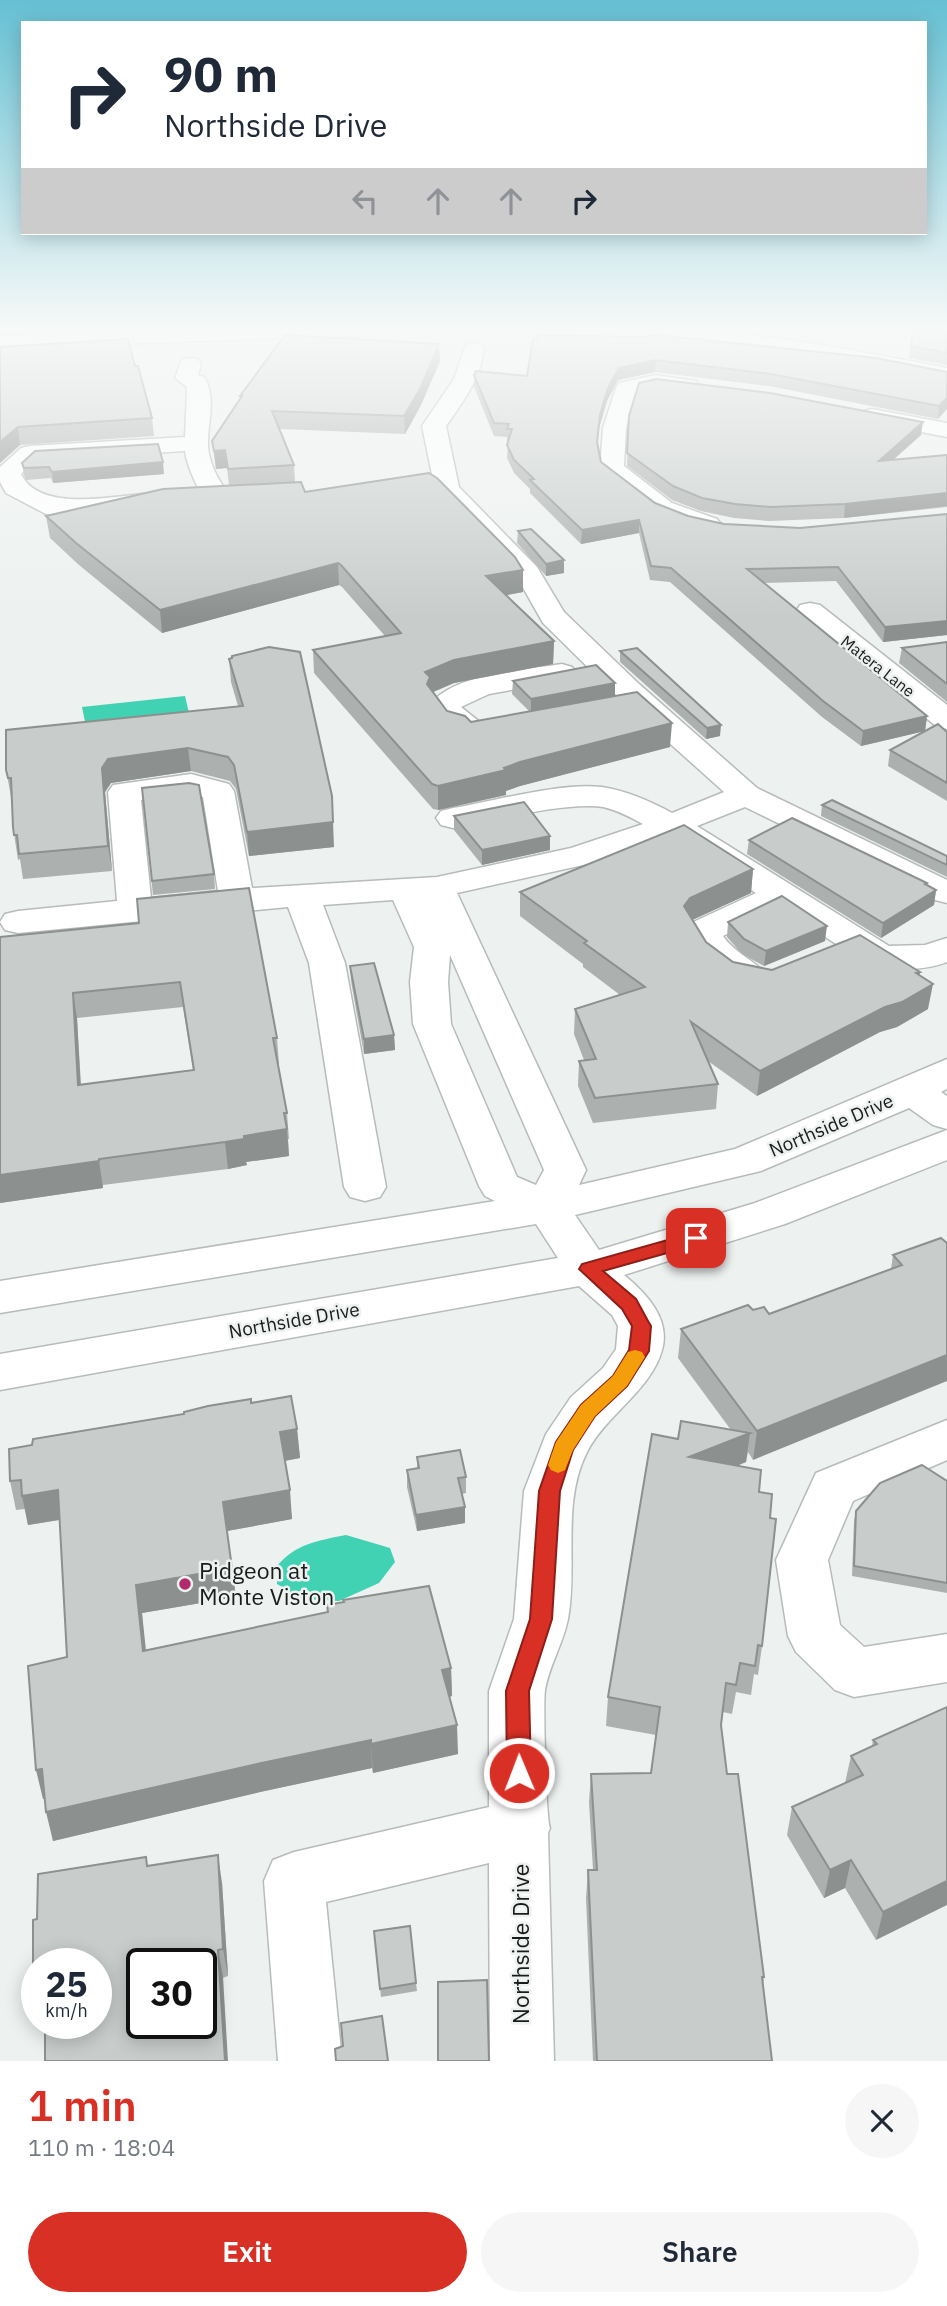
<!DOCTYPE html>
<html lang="en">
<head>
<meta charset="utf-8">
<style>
  :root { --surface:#fff; --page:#f6f6f7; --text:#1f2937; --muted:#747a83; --accent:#d93025 }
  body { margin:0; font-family:"IBM Plex Sans",sans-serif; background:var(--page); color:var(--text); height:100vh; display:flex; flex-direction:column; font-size:26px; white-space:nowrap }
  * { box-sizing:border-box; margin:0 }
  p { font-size:23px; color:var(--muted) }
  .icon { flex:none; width:38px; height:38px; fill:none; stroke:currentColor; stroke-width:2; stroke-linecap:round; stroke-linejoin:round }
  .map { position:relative; height:2061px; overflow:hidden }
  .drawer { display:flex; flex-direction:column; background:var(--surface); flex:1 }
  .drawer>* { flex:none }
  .top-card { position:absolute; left:21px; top:21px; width:906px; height:214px; border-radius:0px; box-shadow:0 4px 18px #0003; background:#fff; color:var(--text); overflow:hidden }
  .speed { position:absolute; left:21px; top:1948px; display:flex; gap:14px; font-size:35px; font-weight:700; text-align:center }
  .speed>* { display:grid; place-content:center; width:91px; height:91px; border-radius:50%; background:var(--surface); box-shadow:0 4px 18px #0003; line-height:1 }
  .speed small { font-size:18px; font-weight:400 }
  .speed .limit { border:4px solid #111; border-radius:10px; background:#fff; color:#111 }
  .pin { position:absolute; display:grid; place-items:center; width:60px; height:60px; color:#fff; margin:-30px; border-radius:14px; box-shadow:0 4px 10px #0006 }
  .me { position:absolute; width:77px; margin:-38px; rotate:359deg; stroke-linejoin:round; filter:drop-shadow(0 0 5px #0008) }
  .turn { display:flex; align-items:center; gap:24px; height:147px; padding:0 28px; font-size:32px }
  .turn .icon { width:91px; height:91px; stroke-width:2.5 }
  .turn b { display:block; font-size:49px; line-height:60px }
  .lanes { display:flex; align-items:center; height:66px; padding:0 28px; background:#0003; justify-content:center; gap:35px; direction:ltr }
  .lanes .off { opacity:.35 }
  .round { display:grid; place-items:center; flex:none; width:74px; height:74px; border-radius:37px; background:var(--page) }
  .summary { display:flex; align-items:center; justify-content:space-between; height:119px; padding:0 28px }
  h1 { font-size:42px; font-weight:600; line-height:52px; color:var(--accent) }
  .cta { display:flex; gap:14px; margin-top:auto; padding:14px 28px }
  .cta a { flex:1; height:80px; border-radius:42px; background:var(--accent); color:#fff; font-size:28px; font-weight:600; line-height:80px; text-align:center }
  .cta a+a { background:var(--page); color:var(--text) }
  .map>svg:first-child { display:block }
  .water { fill:#41d1b3 }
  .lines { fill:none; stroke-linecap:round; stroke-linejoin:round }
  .minor-casing { stroke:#b7bbb9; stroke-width:3 }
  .minor { fill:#fff; fill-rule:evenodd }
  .wall { fill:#acb0af; fill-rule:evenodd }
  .shaded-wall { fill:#8c908e }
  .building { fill:#c8cdcb; stroke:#8c908e; stroke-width:2; fill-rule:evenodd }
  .route { fill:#d93025; stroke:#8d1f18; stroke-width:2 }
  .slow { fill:#f59e0b }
  .poi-dot { fill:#b12a6d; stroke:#edf1f0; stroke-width:2.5 }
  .labels { text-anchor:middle; stroke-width:5; stroke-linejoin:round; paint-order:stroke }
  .far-street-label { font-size:16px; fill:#1a1b1b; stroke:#edf1f0 }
  .street-label { font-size:19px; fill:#1a1b1b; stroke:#edf1f0 }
  .near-poi-label { font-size:23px; fill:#1a1b1b; stroke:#edf1f0; text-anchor:start }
  .near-street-label { font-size:23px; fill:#1a1b1b; stroke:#edf1f0 }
</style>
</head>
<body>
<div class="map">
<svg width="947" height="2061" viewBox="0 0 947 2061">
  <rect width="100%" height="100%" fill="#edf1f0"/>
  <g class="water">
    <polygon points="185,696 189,713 85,722 82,707"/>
    <path d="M346,1535L390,1548L395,1562L379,1583L339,1601L303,1599L277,1584V1566C297,1543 317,1541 346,1535Z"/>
  </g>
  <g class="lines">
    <defs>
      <g id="minor">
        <polygon points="178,330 365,330 362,334 355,336 0,348 0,336"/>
        <path d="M654,330C757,330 846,349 947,368V382L800,352L664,336L657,334Z"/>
        <path d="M473,342L480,344L484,348C481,378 463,402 446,426L459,487L537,567L564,612L639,684L757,788L947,880V903L935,900L745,807L697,826L889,946L925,945L947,938V962C924,971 892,971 869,965L780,908L723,936C735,954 756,960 768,977L762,985C725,994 702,959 684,932L689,924L756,893L668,837L592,863L457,893L586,1170L579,1185L735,1149L947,1059V1089L941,1092L947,1096V1129L933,1125L909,1108L761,1171L575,1215L599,1250L755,1203L947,1130V1160L785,1224L624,1275C646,1293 671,1319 662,1350C652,1389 605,1416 587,1452C561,1503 578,1565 568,1619C563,1644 549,1666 545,1690C543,1704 546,1818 550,1828L548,1833L554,2061H490L489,1863L326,1902L342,2061H278L264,1881L273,1860L294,1852L489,1807V1691L514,1619L524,1491L546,1434L571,1397L603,1368L616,1349L618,1326L612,1315L579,1286L0,1390V1354L558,1258L536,1224L0,1313V1281L495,1201L485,1196L479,1186L413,1024L410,982L414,947L393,900L323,905L345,963L386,1187L380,1197L365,1201L350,1197L344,1187L309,963L288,907L18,933L5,930L0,922L5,914L18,911L117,901L108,792L113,785L191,774L229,784L234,791L252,888L437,877L571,848L643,824C630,817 617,810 603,807C567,801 491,821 453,828L441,825L436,818L441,811L453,808C495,801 561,782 602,787C627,791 650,801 672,813L724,792L617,696L543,623L517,577L435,489L422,426L454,379L466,344ZM191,794L203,797L218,891L151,898L141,800ZM450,955L544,1170L536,1185L517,1177L451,1024L448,982Z"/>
        <path d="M190,358L198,359L201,364L198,375L204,377C219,400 204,430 209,454C214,479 231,496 245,516L241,521C235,523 230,524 225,522C208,514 187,469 185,451L36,460L21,474C40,514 117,495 153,493L162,495L165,500L162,505L153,507L53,516L44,513L6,493L0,482V467L21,448L29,446L185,437L187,391L186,386L175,378L182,359Z"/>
        <path d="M655,375L696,381L699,386L696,391L688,393L655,389L636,393L626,428L624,466L672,503L717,519L721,524L717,529C687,537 617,493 600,469L603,428L616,388L619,383Z"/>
        <polygon points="872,409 947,423 947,437 864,421 861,416 864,411"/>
        <polygon points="810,603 820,605 947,705 947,729 936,726 800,617 796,611 800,605"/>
        <path d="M562,664L572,667L577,673L572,679L489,694L461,707L481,723L503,725L507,732L503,739C470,747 447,733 429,706C452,673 525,670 562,664Z"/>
        <polygon points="947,1420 947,1460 853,1501 828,1560 840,1625 864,1647 947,1634 947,1682 854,1697 835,1690 796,1652 788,1636 776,1560 816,1473"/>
      </g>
    </defs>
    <use href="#minor" class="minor-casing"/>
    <use href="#minor" class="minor"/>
  </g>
  <g class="wall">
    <polygon points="913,330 947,330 947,365 909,358"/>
    <polygon points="533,339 947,372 938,419 769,386 655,372 618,380 607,401 599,428 597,445 601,462 655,503 688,516 724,524 800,528 947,514 947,635 883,642 836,581 764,583 927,716 925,731 861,746 822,717 670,582 650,580 639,533 581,544 530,493 530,489 514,473 507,458 508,442 507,442 507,437 494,436 474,387 474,375 527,376"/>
    <polygon points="0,347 135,366 152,418 154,436 20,445 0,463"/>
    <polygon points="440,361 421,405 405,434 280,429 294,465 295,482 305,492 523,570 523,592 506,595 554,641 553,664 454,683 433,692 447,711 471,722 530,712 512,694 513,681 615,683 615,696 670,747 520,786 506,791 506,795 438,810 433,809 314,673 313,650 385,636 342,587 339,585 162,633 79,565 50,538 46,516 229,485 227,468 216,469 212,441 240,400 240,396"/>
    <polygon points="629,416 921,435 893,460 947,455 947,507 844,518 769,521 734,518 701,511 672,500 627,466"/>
    <polygon points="22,463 164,474 53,483 51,478 26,480 24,475"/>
    <polygon points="518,531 564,573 546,576 517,543"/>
    <polygon points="947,642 947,702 899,663 902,648"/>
    <polygon points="620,651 720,736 706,739 620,662"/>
    <polygon points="229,659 334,847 249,856 236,789 230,781 191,771 111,783 105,792 112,871 23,879 20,859 18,860 13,827 12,802 6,770 238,706 231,682"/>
    <polygon points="947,732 947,801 888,766 890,750"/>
    <polygon points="142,788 214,874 215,889 153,895"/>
    <polygon points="822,805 947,856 947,877 821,816"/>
    <polygon points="454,816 550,850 482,865 454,830"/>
    <polygon points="749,840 927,885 936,890 934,905 881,938 747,854"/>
    <polygon points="753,869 751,893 692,920 706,942 733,962 772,970 920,972 919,975 928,1009 897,1027 880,1032 757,1096 708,1061 718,1084 716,1109 593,1123 578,1086 579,1061 584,1060 574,1034 575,1009 620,995 583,967 583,964 520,916 520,892"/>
    <polygon points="728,922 825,941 764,966 742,954 727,937"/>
    <path d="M139,923L277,1038L279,1064H278L287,1113L289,1139H288L289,1156L246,1162L247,1165L228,1169L103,1185V1188L0,1203V937ZM183,1007L193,1070L81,1085L77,1018Z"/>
    <polygon points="350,966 394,1035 395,1050 364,1054 351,981"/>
    <polygon points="941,1238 753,1460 748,1452 746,1462 737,1466 759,1492 770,1518 762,1646 758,1675 754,1674 751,1695 736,1692 732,1714 723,1712 721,1725 727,1774 764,1977 763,1985 772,2061 593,2061 586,1898 588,1870 593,1870 589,1802 591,1774 651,1773 656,1735 606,1726 608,1697 678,1439 731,1430 678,1358 681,1329 753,1310 769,1314 891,1269 893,1255"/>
    <polygon points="251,1403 297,1429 300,1458 285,1461 292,1519 227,1531 236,1597 142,1613 145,1650 327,1612 327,1605 451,1668 452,1696 450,1697 458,1754 373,1773 372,1768 260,1792 53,1841 45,1798 43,1799 67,1657 60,1520 28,1525 25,1509 16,1510 10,1481 32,1445"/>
    <polygon points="417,1457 466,1477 466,1493 462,1494 465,1523 417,1531 407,1487 407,1470 417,1468"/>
    <polygon points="947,1481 947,1593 852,1576 854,1521 856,1511"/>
    <polygon points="947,1707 876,1940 845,1888 824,1898 787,1835 792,1807 845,1783 851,1756 872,1746 873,1740"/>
    <polygon points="148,1866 222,1883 228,1976 96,2023 36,1983 37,1919"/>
    <polygon points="374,1931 416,1983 417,1991 381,1997"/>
  </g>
  <g class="shaded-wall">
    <polygon points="439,344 440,361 421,405 405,434 404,416"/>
    <polygon points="656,360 655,372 618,380 607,401 599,428 596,455 600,415 608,388 619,368"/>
    <polygon points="947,398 947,409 938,419 939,406"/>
    <polygon points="923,422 921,435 877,474 879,461"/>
    <polygon points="18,427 20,445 0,463 0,442"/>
    <polygon points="225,450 227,468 216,469 214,451"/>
    <polygon points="163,462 164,474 53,483 52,472"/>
    <polygon points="947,493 947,506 844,518 845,504"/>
    <polygon points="639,520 639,533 581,544 582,530"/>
    <polygon points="564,560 564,573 546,576 546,564"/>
    <polygon points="338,563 339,585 162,633 160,610"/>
    <polygon points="523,570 523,592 486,599 486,576"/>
    <polygon points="947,621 947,635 883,642 885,627"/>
    <polygon points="554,641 553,664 454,683 426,695 425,672 454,660"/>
    <polygon points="615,683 615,696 531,713 531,699"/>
    <polygon points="927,716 925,731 861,746 863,731"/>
    <polygon points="672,723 670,747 520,786 506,791 506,795 438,810 438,786 504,768 520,762"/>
    <polygon points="721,725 720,736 706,739 707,728"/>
    <polygon points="188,748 191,771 111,783 105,792 112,871 108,846 102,768 108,759"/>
    <polygon points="333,822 334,847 249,856 247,832"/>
    <polygon points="550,836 550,850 482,865 482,850"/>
    <polygon points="753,869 751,893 688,922 684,906 690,898"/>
    <polygon points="927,883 925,897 936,890 934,905 881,938 883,923"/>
    <polygon points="827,926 825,941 764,966 766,951"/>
    <polygon points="920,972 916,994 933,984 928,1009 897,1027 880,1032 757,1096 760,1071"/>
    <polygon points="73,993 77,1018 82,1111 78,1085"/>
    <polygon points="394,1035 395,1050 364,1054 364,1039"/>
    <polygon points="287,1129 289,1156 246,1162 247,1165 228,1169 225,1142 244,1136"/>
    <polygon points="99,1161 103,1188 0,1203 0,1175"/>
    <polygon points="947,1355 947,1381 753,1460 757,1431"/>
    <polygon points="297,1429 300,1458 283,1461 280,1432"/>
    <polygon points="750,1433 746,1462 685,1486 689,1457"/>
    <polygon points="58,1490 64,1519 28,1525 22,1496"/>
    <polygon points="290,1490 292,1519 227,1531 223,1502"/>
    <polygon points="465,1507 465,1523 417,1531 416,1515"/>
    <polygon points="232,1568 236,1597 142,1613 149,1679 143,1651 136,1585"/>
    <polygon points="451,1668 452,1696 443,1699 442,1670"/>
    <polygon points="457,1725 458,1754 373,1773 371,1744"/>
    <polygon points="371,1740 372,1768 260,1792 53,1841 46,1812 257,1764"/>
    <polygon points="42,1769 49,1797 43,1799 36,1770"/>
    <polygon points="218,1855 222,1883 228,1976 223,1949"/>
    <polygon points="851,1860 845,1888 824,1898 830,1870"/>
    <polygon points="947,1881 947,1905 876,1940 883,1912"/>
    <polygon points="218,1950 223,1977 228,2061 225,2061"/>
  </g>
  <g class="building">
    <polygon points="913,330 947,330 947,353 911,346"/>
    <polygon points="285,335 439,344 421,387 404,416 272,411 294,465 228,469 225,450 214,451 212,441 242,396 240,396"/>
    <polygon points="538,335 641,337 657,335 876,358 947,372 947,398 939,406 771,374 656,360 619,368 608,388 600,415 597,442 601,462 655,503 688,516 724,524 800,528 947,514 947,621 885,627 838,567 747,569 927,716 863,731 823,701 671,568 651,566 639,520 582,530 530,480 534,479 514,460 507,445 512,429 507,429 509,424 494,423 474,375 476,371 527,376 533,339 537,339"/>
    <polygon points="128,339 135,366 138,366 152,418 18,427 0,442 0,347"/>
    <polygon points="656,379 770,393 923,422 879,461 947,455 947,493 845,504 771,507 735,504 702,498 673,486 627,453 629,416 639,383"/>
    <polygon points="158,444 163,462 52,472 49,467 24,468 22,463 35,451"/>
    <polygon points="429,473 437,478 515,557 523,570 486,576 554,641 454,660 425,672 430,677 427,684 447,711 465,716 471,722 637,692 672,723 520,762 504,768 506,770 438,786 432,784 313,650 401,633 341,565 338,563 160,610 76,543 46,516 163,489 301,482 305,492"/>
    <polygon points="531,529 564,560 546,564 518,531"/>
    <polygon points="947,642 947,684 902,648"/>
    <polygon points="269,647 300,652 332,796 333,822 247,832 234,765 228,757 188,748 108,759 102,768 108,846 19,854 17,835 14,835 13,827 11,778 8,778 6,770 6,730 243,706 229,659 232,658 232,656"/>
    <polygon points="637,648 721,725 707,728 620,651"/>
    <polygon points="596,665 615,683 531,699 513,681"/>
    <polygon points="938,724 947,732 947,783 890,750"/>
    <polygon points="189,783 199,785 214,874 152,881 142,788"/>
    <polygon points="832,800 947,856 947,865 822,805"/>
    <polygon points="524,802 550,836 482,850 454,816"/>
    <polygon points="792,818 927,883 925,884 936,890 883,923 749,840"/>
    <polygon points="684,825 753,869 690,898 684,906 706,942 733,962 772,970 860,935 920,972 916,973 933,984 902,1002 885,1007 760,1071 691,1022 718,1084 595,1098 579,1061 596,1059 575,1009 645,987 584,943 587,941 520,892"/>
    <path d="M249,888L277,1038H273L287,1113H284L287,1129L244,1136V1139L225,1142L99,1159V1161L0,1175V937L139,923L137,899ZM180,982L194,1070L78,1085L73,993Z"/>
    <polygon points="782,896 827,926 766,951 744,939 728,922"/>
    <polygon points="374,963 394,1035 364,1039 350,966"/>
    <polygon points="941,1238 947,1243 947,1355 757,1431 681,1329 748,1305 753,1310 764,1307 769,1314 902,1265 893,1255"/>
    <polygon points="291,1396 297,1429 280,1432 290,1490 223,1502 232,1568 136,1585 143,1651 328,1612 327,1605 344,1602 343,1600 429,1586 451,1668 442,1670 457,1725 371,1744 371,1740 257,1764 46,1812 42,1769 36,1770 28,1666 67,1657 58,1490 22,1496 21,1480 10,1481 9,1449 32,1445 33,1439 184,1414 184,1412 208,1406 251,1399 251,1403"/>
    <polygon points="681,1421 750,1433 689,1457 761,1470 759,1492 772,1494 770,1518 776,1519 762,1646 758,1645 755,1666 740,1663 736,1685 726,1683 721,1725 727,1774 738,1774 764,1977 762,1977 772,2061 597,2061 588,1870 597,1870 591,1774 651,1773 660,1707 608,1697 652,1434 678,1439"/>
    <polygon points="460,1450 466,1477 458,1478 465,1507 416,1515 407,1470 419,1468 417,1457"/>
    <polygon points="922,1465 947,1481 947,1583 854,1566 856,1511 880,1483"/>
    <polygon points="947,1707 947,1881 883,1912 851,1860 830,1870 792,1807 863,1775 851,1756 877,1744 873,1740"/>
    <path d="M218,1855L223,1949L218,1950L225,2061H45V2023H96V1964H37V1991H36V1972L33,1973V1920L37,1919L38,1874L146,1857L147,1866ZM142,1964H201V2023H142Z"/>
    <polygon points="410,1926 416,1983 380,1989 374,1931"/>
    <polygon points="487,1980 489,2061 438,2061 438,1982"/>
    <polygon points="382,2016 388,2061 336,2061 335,2049 343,2046 341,2023"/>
  </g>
  <linearGradient id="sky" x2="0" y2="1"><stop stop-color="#65c0d3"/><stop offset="0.53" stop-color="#f7f9f8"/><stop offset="1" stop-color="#f7f9f8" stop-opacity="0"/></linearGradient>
  <rect width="947" height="618" fill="url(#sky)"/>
  <polygon class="route" points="696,1232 703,1234 705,1238 703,1243 603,1271 636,1299 648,1321 651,1326 649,1351 627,1386 595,1416 573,1450 560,1491 552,1619 529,1691 531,1773 528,1781 519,1784 511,1781 507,1773 506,1691 530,1619 539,1491 556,1442 581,1405 613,1376 629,1350 632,1326 622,1309 579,1269 582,1264"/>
  <polygon class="slow" points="635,1350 642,1352 645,1357 627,1386 595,1416 573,1450 565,1470 558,1473 551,1470 548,1465 556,1442 581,1405 613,1376 628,1352"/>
  <circle class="poi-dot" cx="185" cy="1584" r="7"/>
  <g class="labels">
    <g class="far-street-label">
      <text transform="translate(878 666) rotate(38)" y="6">Matera Lane</text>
    </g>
    <g class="street-label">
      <text transform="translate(831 1125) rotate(-23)" y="7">Northside Drive</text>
      <text transform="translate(294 1320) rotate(-10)" y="7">Northside Drive</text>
    </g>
    <g class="near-poi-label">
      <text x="199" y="1579">Pidgeon at<tspan x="199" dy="26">Monte Viston</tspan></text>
    </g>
    <g class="near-street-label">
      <text transform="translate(521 1944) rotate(-90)" y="8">Northside Drive</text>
    </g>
  </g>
</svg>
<div class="speed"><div>25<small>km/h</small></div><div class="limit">30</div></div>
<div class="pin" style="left:696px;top:1238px;background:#d93025"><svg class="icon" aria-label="arrive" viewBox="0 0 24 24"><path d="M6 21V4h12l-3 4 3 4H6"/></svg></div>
<svg class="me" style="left:519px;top:1773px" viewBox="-20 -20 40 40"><circle r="17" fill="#d93025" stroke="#fff" stroke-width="3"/><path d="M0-11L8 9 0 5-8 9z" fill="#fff"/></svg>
<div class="top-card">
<div class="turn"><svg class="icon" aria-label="right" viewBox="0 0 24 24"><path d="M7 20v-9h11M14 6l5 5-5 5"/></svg><div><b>90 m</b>Northside Drive</div></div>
<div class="lanes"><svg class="icon off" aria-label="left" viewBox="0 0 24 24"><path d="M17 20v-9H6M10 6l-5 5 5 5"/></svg><svg class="icon off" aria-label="ahead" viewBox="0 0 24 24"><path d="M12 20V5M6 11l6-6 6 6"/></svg><svg class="icon off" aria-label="ahead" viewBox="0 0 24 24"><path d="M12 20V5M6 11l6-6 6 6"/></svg><svg class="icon" aria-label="right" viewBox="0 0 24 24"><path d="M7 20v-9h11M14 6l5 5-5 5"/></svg></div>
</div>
</div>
<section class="drawer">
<div class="summary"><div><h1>1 min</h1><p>110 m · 18:04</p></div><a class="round"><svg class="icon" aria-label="close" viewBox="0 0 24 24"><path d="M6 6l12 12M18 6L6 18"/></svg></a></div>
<div class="cta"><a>Exit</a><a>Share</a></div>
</section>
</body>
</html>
